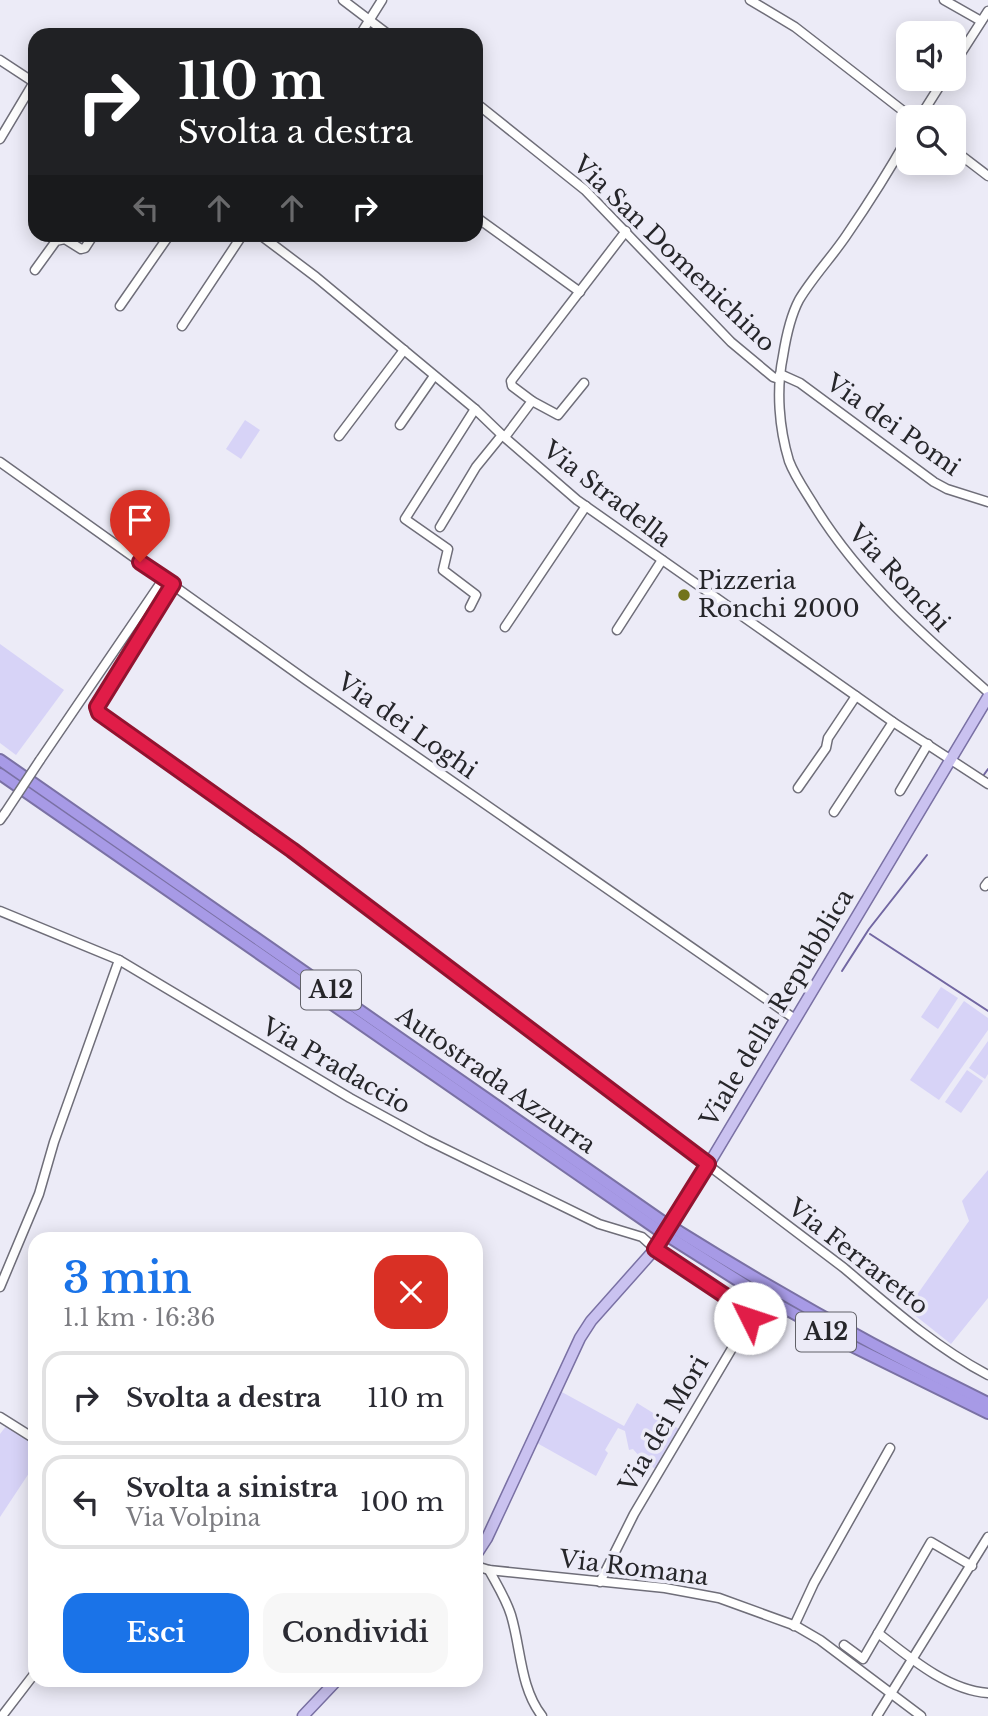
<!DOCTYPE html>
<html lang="it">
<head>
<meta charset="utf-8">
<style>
  :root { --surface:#fff; --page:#f7f7f7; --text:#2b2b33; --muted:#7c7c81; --line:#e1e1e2; --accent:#1a73e8 }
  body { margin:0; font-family:"Libre Baskerville",serif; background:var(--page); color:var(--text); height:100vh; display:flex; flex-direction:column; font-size:26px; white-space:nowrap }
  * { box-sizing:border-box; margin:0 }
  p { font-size:23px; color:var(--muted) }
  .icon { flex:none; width:38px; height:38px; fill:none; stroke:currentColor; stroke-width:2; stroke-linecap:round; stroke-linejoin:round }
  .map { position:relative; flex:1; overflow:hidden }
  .panel { position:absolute; left:28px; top:1232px; width:455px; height:455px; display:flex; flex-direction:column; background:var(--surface); border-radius:21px; box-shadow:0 4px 18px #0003 }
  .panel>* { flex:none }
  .hud { position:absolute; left:28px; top:28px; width:455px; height:214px; border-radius:21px; box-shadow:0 4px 18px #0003; background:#202124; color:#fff; overflow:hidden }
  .fabs { position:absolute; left:896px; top:21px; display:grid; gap:14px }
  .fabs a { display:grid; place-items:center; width:70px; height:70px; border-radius:14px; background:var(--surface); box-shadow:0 4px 18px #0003; font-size:35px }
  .pin { position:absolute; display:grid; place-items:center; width:60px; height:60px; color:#fff; margin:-72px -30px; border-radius:50% 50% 50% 0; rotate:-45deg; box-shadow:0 0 7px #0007 }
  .pin .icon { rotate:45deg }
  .me { position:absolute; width:77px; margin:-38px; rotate:311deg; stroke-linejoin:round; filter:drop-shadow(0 0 5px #0008) }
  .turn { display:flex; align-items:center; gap:24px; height:147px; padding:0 35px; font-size:32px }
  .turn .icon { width:91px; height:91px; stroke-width:2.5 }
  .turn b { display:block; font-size:49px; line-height:60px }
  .lanes { display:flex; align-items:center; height:66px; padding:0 35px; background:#0003; justify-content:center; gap:35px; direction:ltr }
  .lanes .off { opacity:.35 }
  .round { display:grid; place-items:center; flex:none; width:74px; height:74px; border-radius:21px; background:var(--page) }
  .summary { display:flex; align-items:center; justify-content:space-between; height:119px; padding:0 35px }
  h1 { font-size:42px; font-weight:600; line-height:52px; color:var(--accent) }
  .primary-button { display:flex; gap:14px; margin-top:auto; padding:14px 35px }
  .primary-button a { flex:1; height:80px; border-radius:21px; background:var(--accent); color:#fff; font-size:28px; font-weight:600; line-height:80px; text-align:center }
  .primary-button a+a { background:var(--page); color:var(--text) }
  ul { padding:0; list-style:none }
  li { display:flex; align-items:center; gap:21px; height:94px; margin:0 14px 10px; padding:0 21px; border:4px solid var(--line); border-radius:21px }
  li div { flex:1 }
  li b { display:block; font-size:26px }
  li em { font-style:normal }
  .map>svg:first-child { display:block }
  .green { fill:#d7d3f7 }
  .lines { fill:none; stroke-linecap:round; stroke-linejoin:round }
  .stream { stroke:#7267a2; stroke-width:2 }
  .minor-casing { stroke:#6f6e79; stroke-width:11 }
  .major-casing { stroke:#7a71a4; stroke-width:13 }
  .highway-casing { stroke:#7a71a4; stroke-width:14 }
  .minor { stroke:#fff; stroke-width:8 }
  .major { stroke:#cac2f0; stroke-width:10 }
  .highway { stroke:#a79ae6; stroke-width:10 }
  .minor-bridge-casing { stroke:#6f6e79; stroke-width:11; stroke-linecap:butt }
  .highway-bridge-casing { stroke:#7a71a4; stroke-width:14; stroke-linecap:butt }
  .minor-bridge { stroke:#fff; stroke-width:8 }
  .highway-bridge { stroke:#a79ae6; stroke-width:10 }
  .route-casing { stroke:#92132f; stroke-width:18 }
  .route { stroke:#e11d48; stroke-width:12 }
  .poi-dot { fill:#72741b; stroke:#ecebf7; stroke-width:2.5 }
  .labels { text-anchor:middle; stroke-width:7; stroke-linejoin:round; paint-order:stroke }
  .shield { fill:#ecebf7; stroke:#616168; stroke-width:2 }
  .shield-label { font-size:23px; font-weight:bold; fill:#26262a }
  .street-label { font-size:24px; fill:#26262a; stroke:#ecebf7 }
  .poi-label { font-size:24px; fill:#26262a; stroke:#ecebf7; text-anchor:start }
</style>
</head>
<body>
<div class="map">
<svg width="988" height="1716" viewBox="0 0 988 1716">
  <rect width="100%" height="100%" fill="#ecebf7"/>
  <g class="green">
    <polygon points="245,420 260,430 241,459 226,449"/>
    <polygon points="0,644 64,690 16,755 0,743"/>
    <polygon points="941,987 958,998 938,1029 921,1017"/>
    <polygon points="964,1001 988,1018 988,1030 939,1100 910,1080"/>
    <polygon points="988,1041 988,1074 985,1079 969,1068"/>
    <polygon points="967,1070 983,1081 961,1113 945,1102"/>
    <polygon points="988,1170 988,1298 951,1344 907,1309 969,1221 962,1201"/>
    <polygon points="560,1391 624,1426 637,1403 679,1429 656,1469 646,1464 633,1449 629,1450 625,1431 618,1428 605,1450 608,1453 596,1476 537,1443"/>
    <polygon points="7,1425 35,1443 35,1464 0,1517 0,1434"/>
  </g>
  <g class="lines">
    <g class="stream">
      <polyline points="983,776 988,769"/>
      <polyline points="870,934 988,1011"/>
      <polyline points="842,971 869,929 927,855"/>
    </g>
    <defs>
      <g id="minor">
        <polyline points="343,0 389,35"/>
        <polyline points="750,0 795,27 911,117"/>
        <polyline points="944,0 981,21"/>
        <polyline points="360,35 382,0"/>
        <polyline points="0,60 35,83"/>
        <polyline points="954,64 988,11"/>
        <polyline points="476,103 585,190 731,342 773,377 779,379"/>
        <polyline points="920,117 944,79"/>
        <path d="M908,137C889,171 868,204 846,236C831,258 812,278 799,300C790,317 786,337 783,356C776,390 779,428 789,461C795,477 806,492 815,507C860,580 924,636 988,692"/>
        <polyline points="0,139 34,82"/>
        <polyline points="954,150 988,176"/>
        <polyline points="476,217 580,292"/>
        <polyline points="259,234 316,277 475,409 502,435 577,500 893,722 988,784"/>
        <polyline points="35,270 56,241 65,239 81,249 85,248 94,234"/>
        <polyline points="120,306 170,234"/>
        <polyline points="182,326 243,234"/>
        <polyline points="780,374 800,383 934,482 947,489 988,502"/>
        <polyline points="532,401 558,415 584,383"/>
        <polyline points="400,425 434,376"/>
        <polyline points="339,436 404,350"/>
        <polyline points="505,437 532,401 512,386 511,381 626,231"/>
        <polyline points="0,462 306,680 795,1019"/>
        <polyline points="440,527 476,467 502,435"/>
        <path d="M173,584L97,707L99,713L292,850L844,1268C890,1307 935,1347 988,1375"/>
        <polyline points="470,607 476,595 443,570 448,549 405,519 475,409"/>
        <polyline points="505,627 586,506"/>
        <polyline points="617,630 662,560"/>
        <polyline points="40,760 164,578"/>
        <polyline points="798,788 826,748 828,738 856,696"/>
        <polyline points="900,791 928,744"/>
        <polyline points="834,812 893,722"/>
        <polyline points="0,820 5,813"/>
        <polyline points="985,886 988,882"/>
        <polyline points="0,911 119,960 350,1098 427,1140 599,1224 642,1237 663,1256 748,1311 750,1318 634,1514 600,1582"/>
        <polyline points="0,1287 39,1194 54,1142 119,960"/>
        <polyline points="0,1417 35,1439"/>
        <polyline points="476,1566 489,1570 665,1588 719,1598 796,1626 820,1640 921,1716"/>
        <path d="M489,1570C497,1585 506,1599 511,1615C521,1648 520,1688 542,1716"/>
        <polyline points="794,1626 814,1583 890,1448"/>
        <path d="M878,1633C909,1657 947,1690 988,1693"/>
        <polyline points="844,1645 863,1659 931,1542 972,1566"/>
        <polyline points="2,1716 35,1673"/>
        <polyline points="877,1716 988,1537"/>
      </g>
      <g id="major">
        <polyline points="476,1555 487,1538 580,1338 591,1321 655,1249 676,1219 988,697"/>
        <polyline points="303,1716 337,1680"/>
      </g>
      <g id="highway">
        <polyline points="0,760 662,1221"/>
        <polyline points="0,774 657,1229"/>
        <path d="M678,1231C779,1294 881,1351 988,1403"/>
        <polyline points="671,1238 761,1295 854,1347 988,1413"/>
      </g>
    </defs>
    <use href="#minor" class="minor-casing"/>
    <use href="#major" class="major-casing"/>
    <use href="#highway" class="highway-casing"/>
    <use href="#minor" class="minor"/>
    <use href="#major" class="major"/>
    <use href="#highway" class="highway"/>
    <defs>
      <polyline id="minor-bridge" points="5,813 40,760"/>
      <g id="highway-bridge">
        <polyline points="662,1221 678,1231"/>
        <polyline points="657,1229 671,1238"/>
      </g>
    </defs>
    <use href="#minor-bridge" class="minor-bridge-casing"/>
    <use href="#highway-bridge" class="highway-bridge-casing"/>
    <use href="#minor-bridge" class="minor-bridge"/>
    <use href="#highway-bridge" class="highway-bridge"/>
  </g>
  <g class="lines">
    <defs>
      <polyline id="route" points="140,562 173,584 97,707 99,713 292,850 708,1164 655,1249 748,1311 750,1318"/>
    </defs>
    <use href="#route" class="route-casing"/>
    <use href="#route" class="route"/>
  </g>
  <circle class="poi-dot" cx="684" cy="595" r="7"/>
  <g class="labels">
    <g class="shield">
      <rect x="301" y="970.5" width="60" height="39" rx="5"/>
      <rect x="796" y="1312.5" width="60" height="39" rx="5"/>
    </g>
    <g class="shield-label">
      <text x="331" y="998">A12</text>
      <text x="826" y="1340">A12</text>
    </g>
    <g class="street-label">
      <text transform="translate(674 254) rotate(44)" y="8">Via San Domenichino</text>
      <text transform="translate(893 425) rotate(35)" y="8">Via dei Pomi</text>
      <text transform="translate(607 494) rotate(38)" y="8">Via Stradella</text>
      <text transform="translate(899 578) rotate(47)" y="8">Via Ronchi</text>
      <text transform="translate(407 726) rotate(35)" y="8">Via dei Loghi</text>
      <text transform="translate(777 1008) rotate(-59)" y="8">Viale della Repubblica</text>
      <text transform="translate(336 1066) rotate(30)" y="8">Via Pradaccio</text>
      <text transform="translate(496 1080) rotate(35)" y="8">Autostrada Azzurra</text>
      <text transform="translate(858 1257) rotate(38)" y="8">Via Ferraretto</text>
      <text transform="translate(664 1424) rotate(-60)" y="8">Via dei Mori</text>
      <text transform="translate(634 1568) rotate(7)" y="8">Via Romana</text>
    </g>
    <g class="poi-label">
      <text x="698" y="589">Pizzeria<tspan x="698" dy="28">Ronchi 2000</tspan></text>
    </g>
  </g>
</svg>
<div class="fabs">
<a><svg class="icon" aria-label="sound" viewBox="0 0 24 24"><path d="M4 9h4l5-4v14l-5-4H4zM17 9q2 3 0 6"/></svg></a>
<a><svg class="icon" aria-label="search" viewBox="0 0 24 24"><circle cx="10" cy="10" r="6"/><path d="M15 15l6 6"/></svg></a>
</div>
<div class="pin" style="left:140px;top:562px;background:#d93025"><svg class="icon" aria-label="arrive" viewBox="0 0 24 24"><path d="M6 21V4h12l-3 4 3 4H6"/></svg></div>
<svg class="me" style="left:750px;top:1318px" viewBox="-20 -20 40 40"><circle r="19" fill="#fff"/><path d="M0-13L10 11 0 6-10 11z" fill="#e11d48"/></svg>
<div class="hud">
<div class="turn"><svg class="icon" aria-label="right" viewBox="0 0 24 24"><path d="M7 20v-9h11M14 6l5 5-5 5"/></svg><div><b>110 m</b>Svolta a destra</div></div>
<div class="lanes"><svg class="icon off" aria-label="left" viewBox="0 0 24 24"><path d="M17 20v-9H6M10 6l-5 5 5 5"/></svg><svg class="icon off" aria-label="ahead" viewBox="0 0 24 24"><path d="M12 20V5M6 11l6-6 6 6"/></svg><svg class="icon off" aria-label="ahead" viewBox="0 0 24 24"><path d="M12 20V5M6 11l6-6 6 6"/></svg><svg class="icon" aria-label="right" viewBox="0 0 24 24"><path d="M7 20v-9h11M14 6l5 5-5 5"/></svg></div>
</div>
<section class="panel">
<div class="summary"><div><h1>3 min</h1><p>1.1 km · 16:36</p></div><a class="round" style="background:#d93025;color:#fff"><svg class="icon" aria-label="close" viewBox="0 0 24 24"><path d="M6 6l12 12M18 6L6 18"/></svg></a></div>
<ul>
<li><svg class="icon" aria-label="right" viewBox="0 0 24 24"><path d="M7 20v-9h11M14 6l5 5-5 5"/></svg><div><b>Svolta a destra</b></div><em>110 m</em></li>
<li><svg class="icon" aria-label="left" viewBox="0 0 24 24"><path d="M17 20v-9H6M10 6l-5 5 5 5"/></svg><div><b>Svolta a sinistra</b><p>Via Volpina</p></div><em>100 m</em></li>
</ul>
<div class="primary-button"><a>Esci</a><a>Condividi</a></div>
</section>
</div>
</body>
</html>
